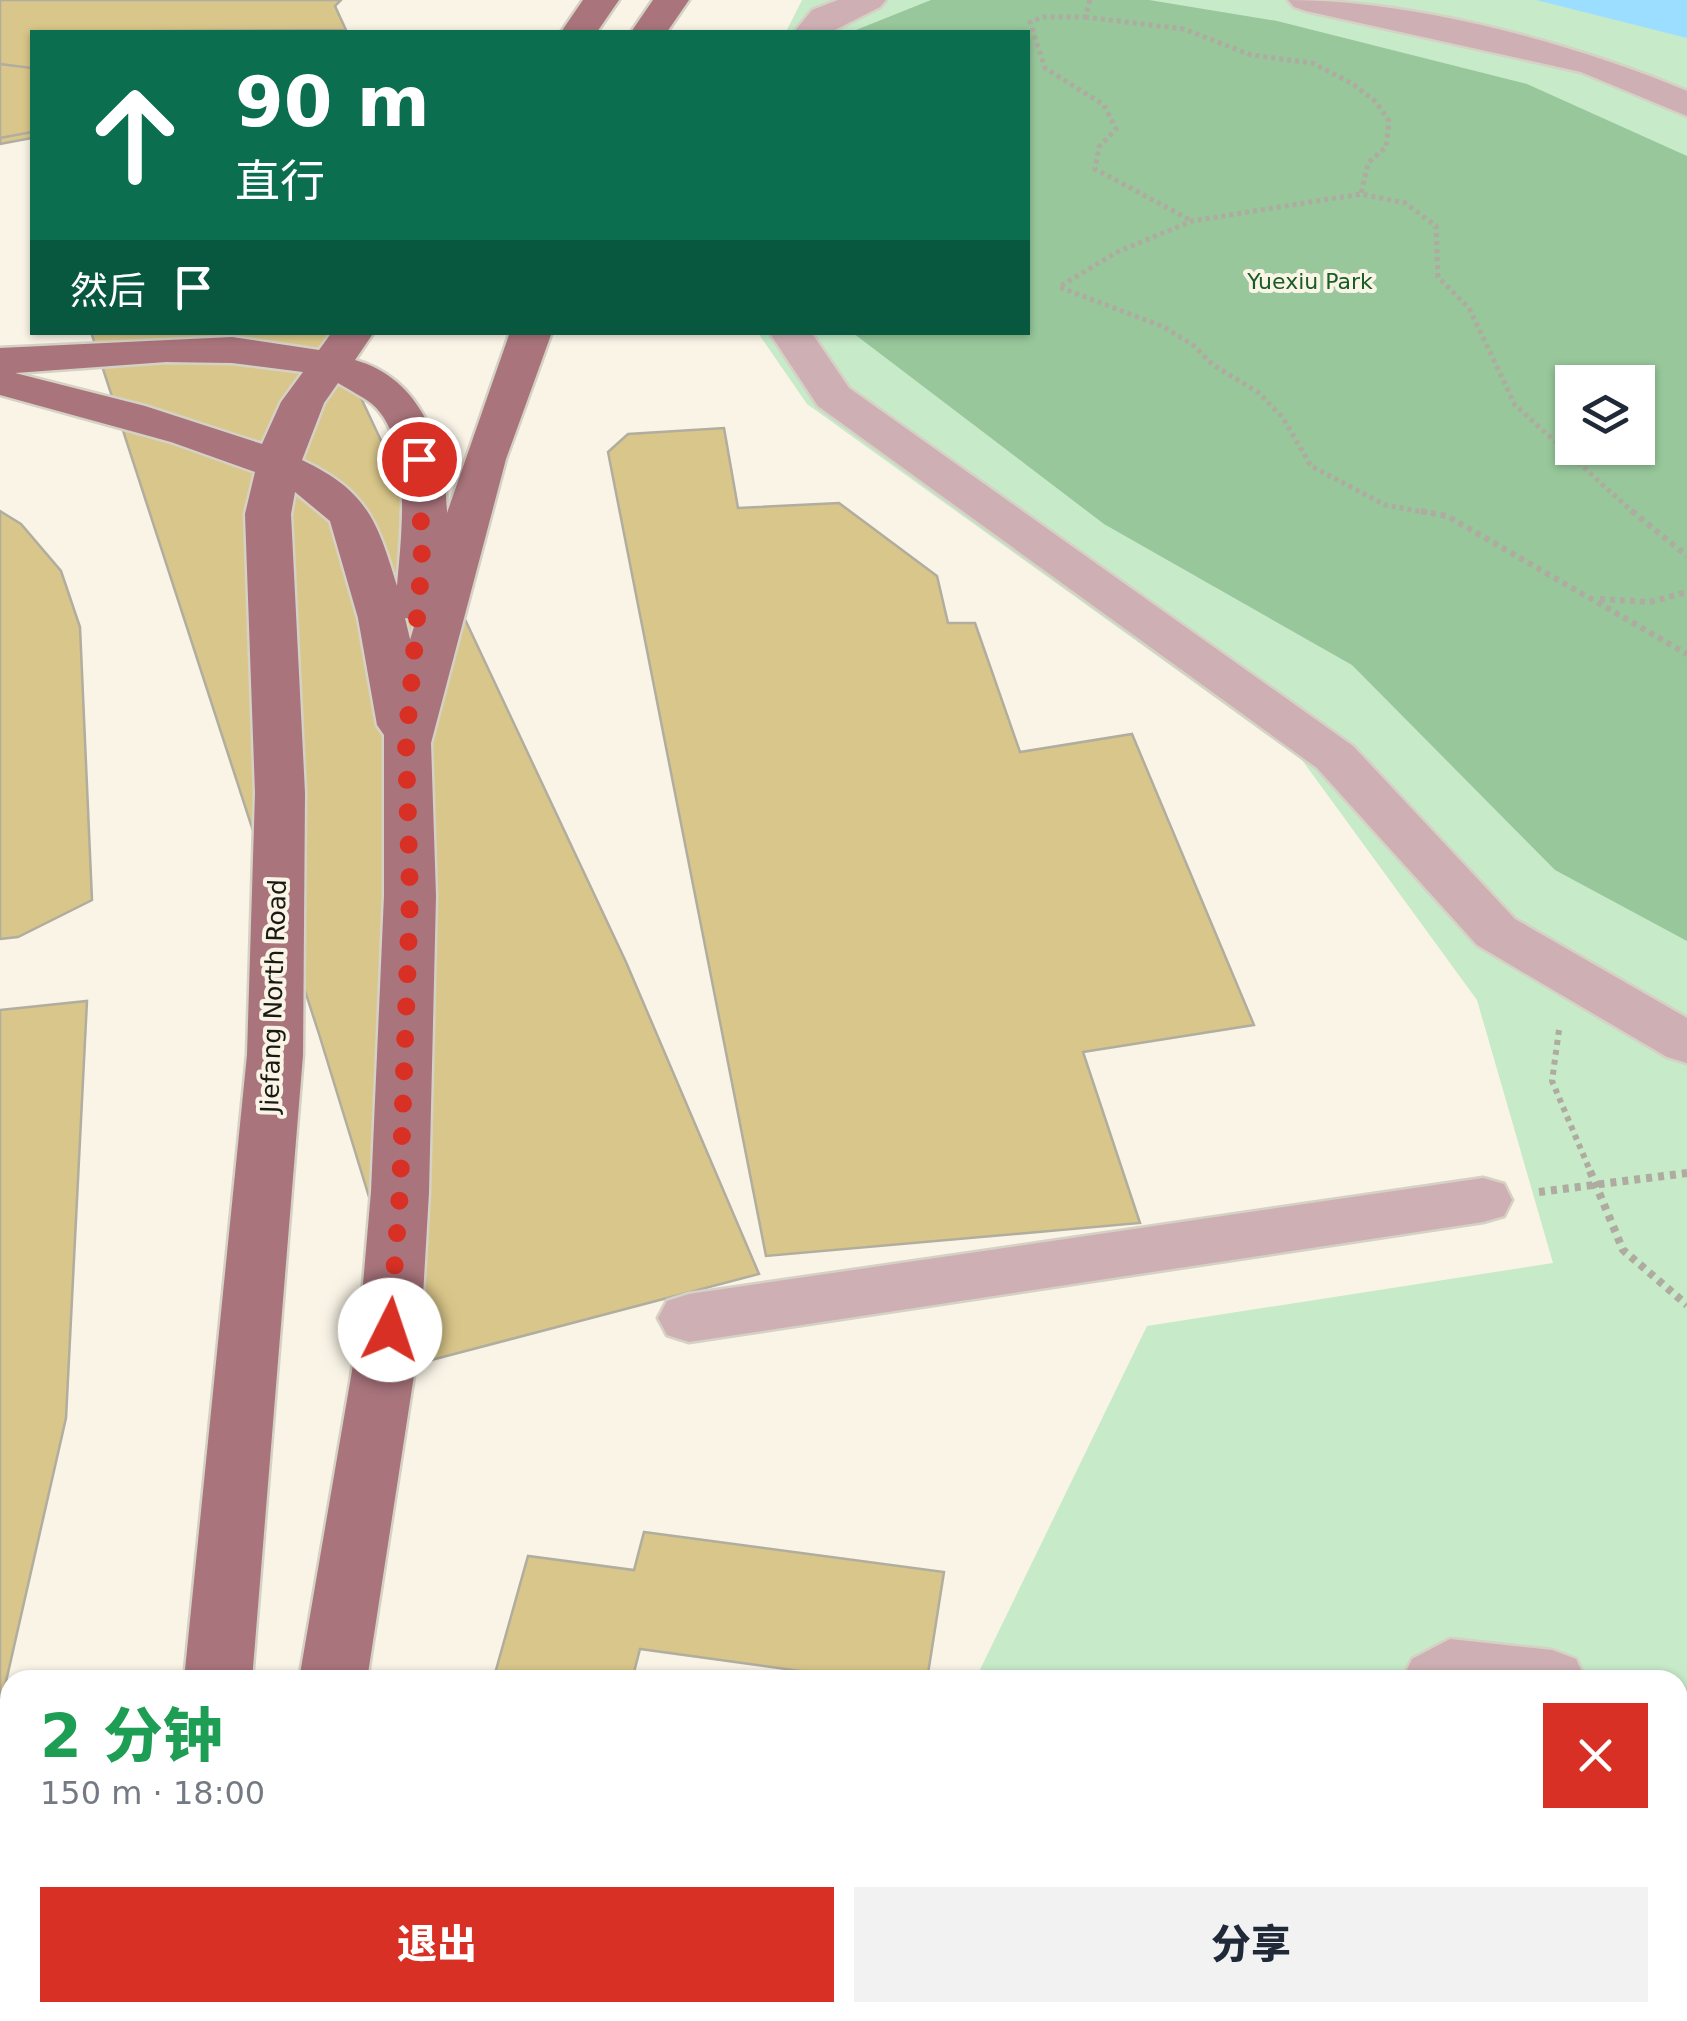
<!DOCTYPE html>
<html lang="zh">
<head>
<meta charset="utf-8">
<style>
  :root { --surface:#fff; --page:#f2f2f3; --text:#1f2937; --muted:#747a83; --accent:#d93025 }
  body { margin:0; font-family:"DejaVu Sans","Noto Sans SC",sans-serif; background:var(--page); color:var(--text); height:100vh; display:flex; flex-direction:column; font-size:38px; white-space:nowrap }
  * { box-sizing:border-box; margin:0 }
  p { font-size:32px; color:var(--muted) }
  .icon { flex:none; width:55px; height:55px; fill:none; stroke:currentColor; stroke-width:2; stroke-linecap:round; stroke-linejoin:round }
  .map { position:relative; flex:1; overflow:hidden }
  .side { position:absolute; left:0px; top:1670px; width:1688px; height:352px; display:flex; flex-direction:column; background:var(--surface); border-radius:30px 30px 0 0; box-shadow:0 2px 8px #0004 }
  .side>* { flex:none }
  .top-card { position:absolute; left:30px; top:30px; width:1000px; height:305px; border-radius:0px; box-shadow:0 2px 8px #0004; background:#0b6e4f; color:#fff; overflow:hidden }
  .fabs { position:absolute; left:1555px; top:365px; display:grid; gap:20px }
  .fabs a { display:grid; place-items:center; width:100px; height:100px; border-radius:0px; background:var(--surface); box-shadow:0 2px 8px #0004; font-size:50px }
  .pin { position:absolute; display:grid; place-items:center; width:85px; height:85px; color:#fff; margin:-42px; border:5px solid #fff; border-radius:50%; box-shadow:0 2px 10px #0007 }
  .me { position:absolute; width:110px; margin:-55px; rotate:4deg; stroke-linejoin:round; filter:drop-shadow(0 0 8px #0008) }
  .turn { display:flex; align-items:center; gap:35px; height:210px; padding:0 40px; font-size:45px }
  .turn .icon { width:130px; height:130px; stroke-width:2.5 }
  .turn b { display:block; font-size:70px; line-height:85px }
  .then { display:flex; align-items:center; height:95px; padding:0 40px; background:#0003; gap:20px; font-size:38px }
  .round { display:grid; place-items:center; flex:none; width:105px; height:105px; border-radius:0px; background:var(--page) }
  .head { display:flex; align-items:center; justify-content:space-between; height:170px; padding:0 40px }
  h1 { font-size:60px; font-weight:800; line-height:75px; color:#1e9e55 }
  .cta { display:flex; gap:20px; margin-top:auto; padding:20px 40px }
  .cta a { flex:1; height:115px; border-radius:0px; background:var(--accent); color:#fff; font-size:40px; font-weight:800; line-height:115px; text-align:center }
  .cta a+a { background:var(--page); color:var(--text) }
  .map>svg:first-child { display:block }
  .green { fill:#c7eac9; fill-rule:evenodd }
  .forest { fill:#97c79a; fill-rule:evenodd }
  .water { fill:#9cdeff }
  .building { fill:#d9c68a; stroke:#b1ad9f; stroke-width:2.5 }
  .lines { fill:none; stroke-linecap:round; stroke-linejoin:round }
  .minor-casing { stroke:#d5d1c4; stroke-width:5 }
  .major-casing { stroke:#d5d1c4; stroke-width:5 }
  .path-far2 { stroke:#afaba0; stroke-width:5; stroke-dasharray:4 4; stroke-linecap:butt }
  .path-far1 { stroke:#afaba0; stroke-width:6; stroke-dasharray:5 5; stroke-linecap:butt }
  .path { stroke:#afaba0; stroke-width:8; stroke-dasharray:6 6; stroke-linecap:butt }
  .minor { fill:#ceafb3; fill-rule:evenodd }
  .major { fill:#a9747c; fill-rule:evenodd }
  .route { stroke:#d93025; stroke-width:18; stroke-dasharray:0 32.4 }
  .labels { text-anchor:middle; stroke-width:8; stroke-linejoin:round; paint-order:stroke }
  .far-park-label { font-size:22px; fill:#185d25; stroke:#f9f4e6 }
  .street-label { font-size:25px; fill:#1a1813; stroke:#f9f4e6 }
</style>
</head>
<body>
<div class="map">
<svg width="1687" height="2021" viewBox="0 0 1687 2021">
  <rect width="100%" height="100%" fill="#f9f4e6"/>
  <path class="green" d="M802,0H1687V2021H956V2012H1678V1680H975L1147,1326L1553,1263L1477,1000L1302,760L807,404L758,333L1028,332V32H786ZM1572,382H1638V448H1572Z"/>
  <path class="forest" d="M931,0H1149L1277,21L1527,84L1687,156V941L1555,870L1352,665L1104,524L853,333L1028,332V32H851ZM1572,382H1638V448H1572Z"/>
  <polygon class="water" points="1536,0 1687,0 1687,38"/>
  <g class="building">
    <polygon points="0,0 341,0 335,6 346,30 32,32 32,138 0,144"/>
    <polygon points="0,64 32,68 32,132 0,138"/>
    <polygon points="91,332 330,332 626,962 759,1274 420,1363 319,1034"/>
    <polygon points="724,428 738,508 839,503 937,576 948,623 975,623 1020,752 1132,734 1254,1025 1083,1052 1140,1223 766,1256 608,452 628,434"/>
    <polygon points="0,511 21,524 61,571 80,627 92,900 18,937 0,939"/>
    <polygon points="87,1001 66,1418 0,1708 0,1010"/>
    <polygon points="644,1532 944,1572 927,1680 865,1680 640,1649 632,1680 494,1677 528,1556 634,1570"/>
  </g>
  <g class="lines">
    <defs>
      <g id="minor">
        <polygon points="838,0 886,0 880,7 831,32 794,32 812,10"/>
        <path d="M1288,0C1413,0 1573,43 1687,91V116L1581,72L1306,11L1294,7Z"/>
        <polygon points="769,332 811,332 849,388 1353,746 1515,919 1687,1018 1687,1063 1667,1057 1477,945 1317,768 818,406"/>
        <polygon points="1483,1178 1504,1184 1512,1200 1504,1216 1483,1222 689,1342 667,1335 658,1318 667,1301 689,1294"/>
        <polygon points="1450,1639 1552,1650 1576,1659 1586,1680 1402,1680 1412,1659"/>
        <polygon points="1678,1687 1687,1691 1687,1760 1678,1756"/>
        <polygon points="1678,1855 1687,1859 1687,1942 1678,1938"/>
        <polygon points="1131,2012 1206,2012 1203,2021 1129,2021"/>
        <polygon points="1220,2012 1294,2012 1293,2021 1219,2021"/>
      </g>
      <g id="major">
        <polygon points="583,0 619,0 597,32 561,32"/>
        <polygon points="653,0 689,0 667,32 631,32"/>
        <path d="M332,332H374L355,360C423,379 446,450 447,513L510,332H552L506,459L431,743L436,896L429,1192L421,1330L367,1680H299L359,1330L371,1192L384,896V735L377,725L358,618L330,521L295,492L291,514L305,793L303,1055L252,1680H184L247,1055L255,793L245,514L255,472L171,442L0,395V348L232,337L319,350ZM166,362L232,363L303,372L281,402L262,444L145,406L15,373ZM338,383C349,390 362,396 372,404C414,440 401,537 397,586C377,520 367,491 302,460L324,403ZM405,618L416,620L410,640V639Z"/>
        <polygon points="53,2012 185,2012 183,2021 51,2021"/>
        <polygon points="197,2012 272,2012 269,2021 195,2021"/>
      </g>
    </defs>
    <use href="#minor" class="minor-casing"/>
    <use href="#major" class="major-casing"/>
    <g class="path-far2">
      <polyline points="1090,0 1085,17 1043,17 1030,22 1045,68 1104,105 1116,129 1099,147 1095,169 1192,221"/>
      <polyline points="1085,17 1184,29 1251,55 1312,63 1353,84 1376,102 1389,121 1386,147 1368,163 1361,194"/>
      <polyline points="1435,514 1385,505 1311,466 1283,418 1259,393 1212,364 1193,345 1164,327 1059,287 1117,252 1192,221 1361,194 1405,203 1436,226 1438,277 1469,308 1515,405 1635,514"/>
    </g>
    <g class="path-far1">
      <polyline points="1421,511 1447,516 1687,654"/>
      <polyline points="1632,511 1687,556"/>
      <polyline points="1600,599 1650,602 1687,592"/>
      <polyline points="1559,1030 1552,1081 1591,1173"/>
    </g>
    <g class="path">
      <polyline points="1590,1171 1623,1250 1687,1305"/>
      <polyline points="1539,1192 1687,1173"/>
    </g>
    <use href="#minor" class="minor"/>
    <use href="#major" class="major"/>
  </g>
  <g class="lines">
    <polyline class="route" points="390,1330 400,1192 410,896 406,743 422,562 419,459"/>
  </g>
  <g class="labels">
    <g class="far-park-label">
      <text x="1310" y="289">Yuexiu Park</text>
    </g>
    <g class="street-label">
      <text transform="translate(273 996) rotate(-88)" y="9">Jiefang North Road</text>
    </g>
  </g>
</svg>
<div class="fabs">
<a><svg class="icon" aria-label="layers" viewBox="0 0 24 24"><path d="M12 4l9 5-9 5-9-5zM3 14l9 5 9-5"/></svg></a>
</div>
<div class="pin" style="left:419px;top:459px;background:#d93025"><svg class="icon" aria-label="arrive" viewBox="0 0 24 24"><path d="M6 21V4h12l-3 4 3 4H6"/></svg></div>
<svg class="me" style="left:390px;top:1330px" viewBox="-20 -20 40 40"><circle r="19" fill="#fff"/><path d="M0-13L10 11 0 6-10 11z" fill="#d93025"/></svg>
<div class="top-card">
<div class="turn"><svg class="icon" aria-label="ahead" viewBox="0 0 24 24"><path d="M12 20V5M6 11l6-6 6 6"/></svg><div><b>90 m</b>直行</div></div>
<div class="then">然后<svg class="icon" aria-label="arrive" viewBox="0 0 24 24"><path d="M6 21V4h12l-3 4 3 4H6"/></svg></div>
</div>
<section class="side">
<div class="head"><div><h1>2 分钟</h1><p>150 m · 18:00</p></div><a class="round" style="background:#d93025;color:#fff"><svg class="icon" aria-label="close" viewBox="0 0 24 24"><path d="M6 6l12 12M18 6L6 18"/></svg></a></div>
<div class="cta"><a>退出</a><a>分享</a></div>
</section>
</div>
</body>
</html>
